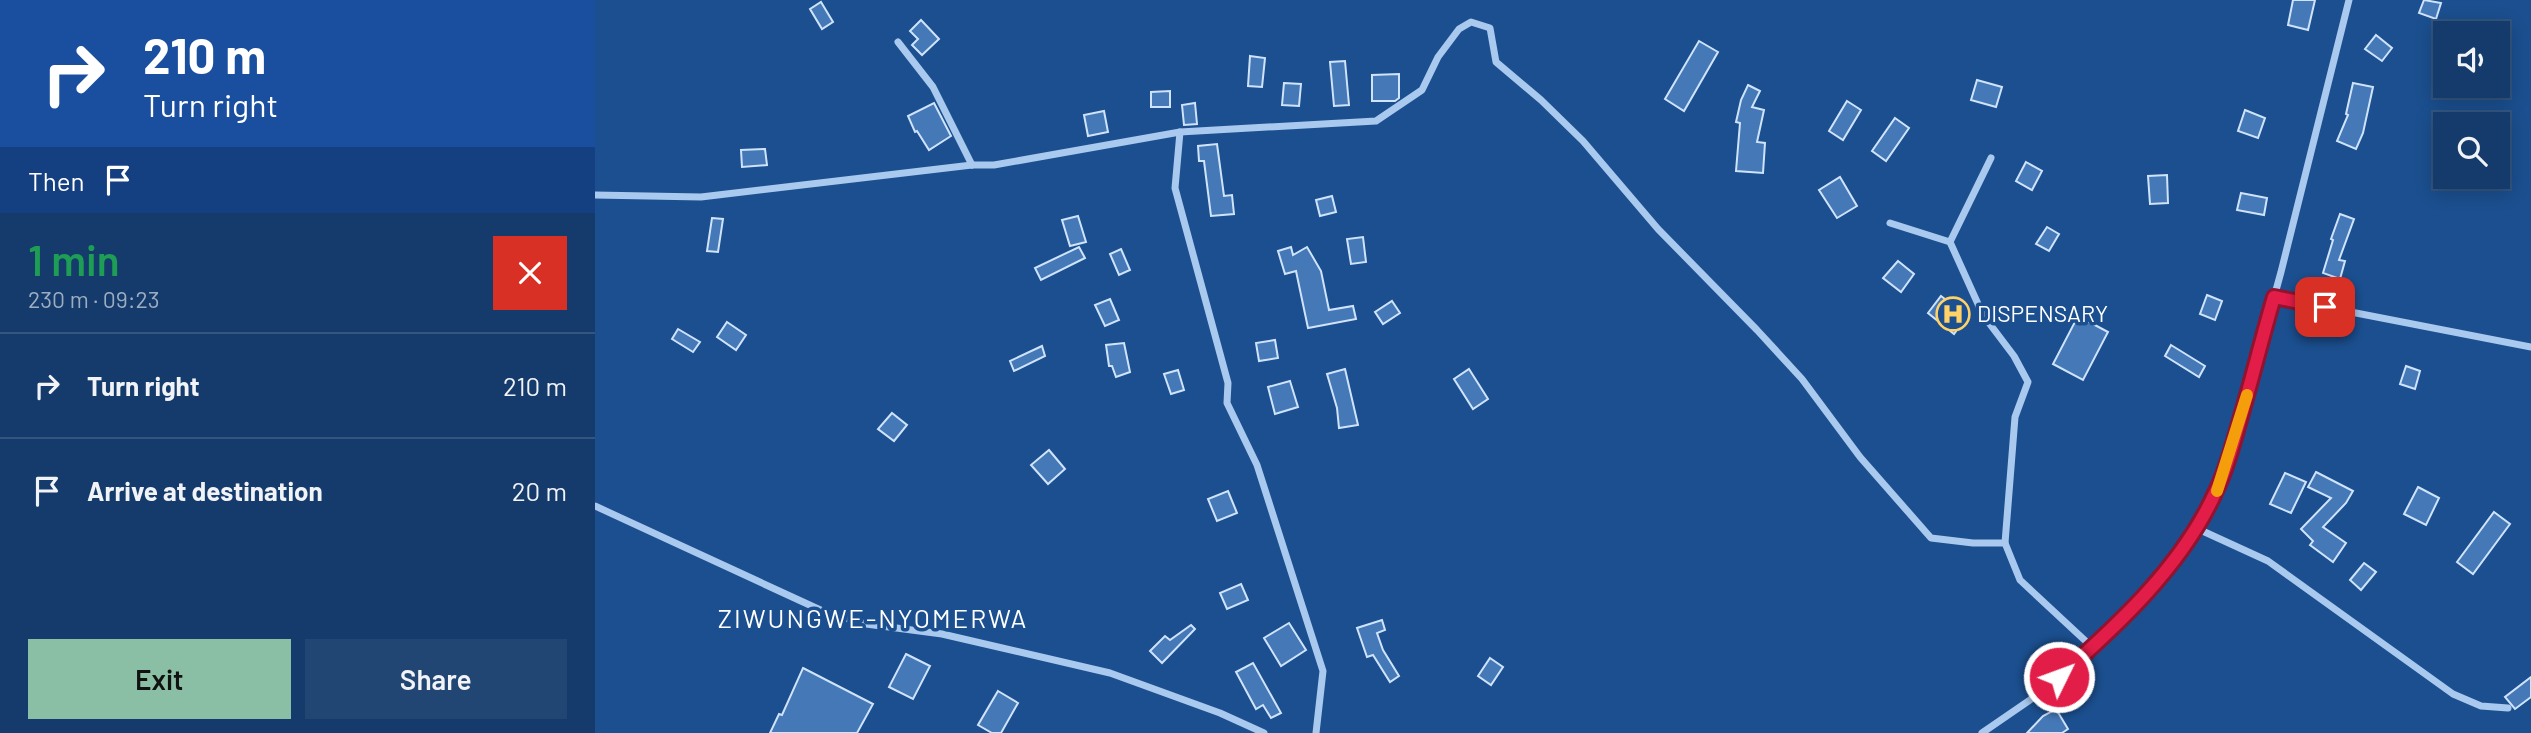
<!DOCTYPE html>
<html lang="en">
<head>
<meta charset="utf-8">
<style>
  :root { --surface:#143b6b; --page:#214673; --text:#f1f3f6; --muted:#9dadc1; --line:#33557e; --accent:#8abfa5 }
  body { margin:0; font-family:Barlow,sans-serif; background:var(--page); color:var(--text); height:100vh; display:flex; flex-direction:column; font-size:26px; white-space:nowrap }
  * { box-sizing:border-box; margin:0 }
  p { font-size:23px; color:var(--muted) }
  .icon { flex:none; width:38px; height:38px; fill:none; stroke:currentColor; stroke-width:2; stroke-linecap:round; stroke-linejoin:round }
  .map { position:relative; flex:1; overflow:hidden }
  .drawer { display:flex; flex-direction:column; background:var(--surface); width:595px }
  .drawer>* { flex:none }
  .hud { background:#1a4fa0; color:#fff; overflow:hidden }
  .fabs { position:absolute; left:1838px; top:21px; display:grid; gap:14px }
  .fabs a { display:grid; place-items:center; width:77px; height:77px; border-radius:0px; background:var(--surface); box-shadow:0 4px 18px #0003,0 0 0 2px var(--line); font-size:35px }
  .pin { position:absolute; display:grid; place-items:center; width:60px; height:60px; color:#fff; margin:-30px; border-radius:14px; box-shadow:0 4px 10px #0006 }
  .me { position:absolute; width:77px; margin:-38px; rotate:48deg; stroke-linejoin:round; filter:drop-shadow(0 0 5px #0008) }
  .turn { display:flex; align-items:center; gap:24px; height:147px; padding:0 28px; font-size:32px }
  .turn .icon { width:91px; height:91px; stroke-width:2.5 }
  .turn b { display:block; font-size:49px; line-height:60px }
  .then { display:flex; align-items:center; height:66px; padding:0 28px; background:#0003; gap:14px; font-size:26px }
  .round { display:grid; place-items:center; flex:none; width:74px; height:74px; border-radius:0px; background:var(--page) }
  .summary { display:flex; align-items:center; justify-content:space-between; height:119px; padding:0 28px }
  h1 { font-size:42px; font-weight:600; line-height:52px; color:#1e9e55 }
  .action { display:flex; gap:14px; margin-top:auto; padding:14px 28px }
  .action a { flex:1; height:80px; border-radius:0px; background:var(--accent); color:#111; font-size:28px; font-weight:600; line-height:80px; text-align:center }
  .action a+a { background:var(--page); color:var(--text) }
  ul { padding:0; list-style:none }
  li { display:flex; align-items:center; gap:21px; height:105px; padding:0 28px; border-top:2px solid var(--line) }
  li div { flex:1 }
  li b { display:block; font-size:26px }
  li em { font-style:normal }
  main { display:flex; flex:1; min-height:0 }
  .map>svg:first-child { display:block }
  .building { fill:#4478b7; stroke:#cfe3fa; stroke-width:2 }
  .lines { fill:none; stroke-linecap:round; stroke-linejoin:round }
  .street { stroke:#a9c9ee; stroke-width:7 }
  .route-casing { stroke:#92132f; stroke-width:18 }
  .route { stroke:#e11d48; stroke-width:12 }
  .slow { stroke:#f59e0b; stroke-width:12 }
  .labels { text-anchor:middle; stroke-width:7; stroke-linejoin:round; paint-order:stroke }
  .poi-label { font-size:23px; fill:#fff; stroke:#1b4f8f; text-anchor:start }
  .quarter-label { font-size:26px; letter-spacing:2px; fill:#fff; stroke:#1b4f8f }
</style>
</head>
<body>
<main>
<section class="drawer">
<div class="hud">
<div class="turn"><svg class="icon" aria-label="right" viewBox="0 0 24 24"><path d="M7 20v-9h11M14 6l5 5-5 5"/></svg><div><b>210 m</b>Turn right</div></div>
<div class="then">Then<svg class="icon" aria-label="arrive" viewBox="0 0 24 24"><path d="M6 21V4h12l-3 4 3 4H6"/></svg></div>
</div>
<div class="summary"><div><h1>1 min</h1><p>230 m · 09:23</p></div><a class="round" style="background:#d93025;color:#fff"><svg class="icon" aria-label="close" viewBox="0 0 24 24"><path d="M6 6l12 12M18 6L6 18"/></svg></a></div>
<ul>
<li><svg class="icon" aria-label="right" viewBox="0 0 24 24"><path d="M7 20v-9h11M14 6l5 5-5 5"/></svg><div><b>Turn right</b></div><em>210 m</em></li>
<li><svg class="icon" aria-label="arrive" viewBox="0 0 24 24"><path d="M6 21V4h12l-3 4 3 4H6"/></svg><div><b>Arrive at destination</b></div><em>20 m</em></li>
</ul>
<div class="action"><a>Exit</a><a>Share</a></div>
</section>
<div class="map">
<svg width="1936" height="733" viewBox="0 0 1936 733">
  <rect width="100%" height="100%" fill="#1b4f8f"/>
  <g class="building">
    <polygon points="1698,0 1720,0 1713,30 1693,25"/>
    <polygon points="1829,0 1846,3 1841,19 1824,13"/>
    <polygon points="226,2 238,22 227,29 215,9"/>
    <polygon points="326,20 344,39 327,55 317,45 323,39 315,31"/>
    <polygon points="1781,35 1797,48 1787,61 1770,49"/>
    <polygon points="1104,41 1123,52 1089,111 1070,99"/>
    <polygon points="655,56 670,58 667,87 653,86"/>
    <polygon points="750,61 754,105 739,106 735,62"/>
    <polygon points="804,74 804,98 800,101 777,101 777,75"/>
    <polygon points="1382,80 1407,87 1401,107 1376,100"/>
    <polygon points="689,83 706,84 704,106 687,105"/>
    <polygon points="1758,83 1778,87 1768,133 1761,149 1742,141 1753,115 1751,114"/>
    <polygon points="1153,85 1165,91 1157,107 1169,110 1162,142 1170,143 1168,173 1141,171 1145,123 1141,122 1146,100"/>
    <polygon points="575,91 575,107 556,107 556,92"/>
    <polygon points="1252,101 1266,110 1248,140 1234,131"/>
    <polygon points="339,103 356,136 334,150 322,131 320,132 313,116"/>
    <polygon points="600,103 602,124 589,125 587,105"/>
    <polygon points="1650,110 1670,118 1663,138 1643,131"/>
    <polygon points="509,111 513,132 493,136 489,115"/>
    <polygon points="1300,118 1314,128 1291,161 1277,151"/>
    <polygon points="622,144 629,196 637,195 639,214 616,216 609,161 604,161 603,146"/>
    <polygon points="170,149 172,165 147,167 146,150"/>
    <polygon points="1431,162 1447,171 1437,190 1421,181"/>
    <polygon points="1572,175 1573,203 1555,204 1553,176"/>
    <polygon points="1245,177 1262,206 1242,218 1224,190"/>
    <polygon points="1646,193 1672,198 1669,215 1642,210"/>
    <polygon points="737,196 741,212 725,216 721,200"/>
    <polygon points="1745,214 1759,219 1744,260 1750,261 1745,279 1728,273 1738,240 1736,239"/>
    <polygon points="483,216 491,242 475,246 467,220"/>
    <polygon points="117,218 128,219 123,252 112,251"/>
    <polygon points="1452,227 1464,234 1454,251 1441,244"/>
    <polygon points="768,237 771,262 756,264 752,239"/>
    <polygon points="484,247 490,258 446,280 440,268"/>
    <polygon points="696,247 698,255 712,247 726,271 734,310 758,306 761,319 713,328 701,271 690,274 683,251"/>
    <polygon points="526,249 535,270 524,275 515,254"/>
    <polygon points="1303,261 1319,274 1306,292 1288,278"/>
    <polygon points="1612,295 1627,301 1620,320 1605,314"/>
    <polygon points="1346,296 1372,316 1359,334 1333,313"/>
    <polygon points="515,299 524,320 510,326 500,305"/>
    <polygon points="797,301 805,313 788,324 780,312"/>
    <polygon points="1483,316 1513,332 1488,380 1458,364"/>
    <polygon points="132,322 151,335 141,350 122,337"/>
    <polygon points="83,329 105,342 98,352 77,339"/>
    <polygon points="680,340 683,358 664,361 661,343"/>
    <polygon points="529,343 535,372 521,377 517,366 514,366 511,345"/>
    <polygon points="1576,345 1610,366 1604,377 1570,356"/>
    <polygon points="447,346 450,356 419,371 415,361"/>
    <polygon points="1811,366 1825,371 1820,389 1805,384"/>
    <polygon points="750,369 763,425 744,428 742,408 732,374"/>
    <polygon points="874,369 893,399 878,409 859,379"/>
    <polygon points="583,370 589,390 576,394 569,374"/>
    <polygon points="695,381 703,407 680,414 673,387"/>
    <polygon points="297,413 312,425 299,441 283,429"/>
    <polygon points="454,450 470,469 453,484 436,465"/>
    <polygon points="1721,472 1758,491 1751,503 1728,527 1751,543 1738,562 1715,545 1718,541 1706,529 1736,498 1713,487"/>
    <polygon points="1690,473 1711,482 1696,513 1675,504"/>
    <polygon points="1823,487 1844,498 1831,525 1809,514"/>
    <polygon points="633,491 642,513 622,521 613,499"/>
    <polygon points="1899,512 1915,524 1878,574 1862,562"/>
    <polygon points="1769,563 1781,572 1766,590 1755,580"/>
    <polygon points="646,584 653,600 632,609 625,593"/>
    <polygon points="787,620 790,630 782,633 788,650 804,676 795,682 778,655 772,657 762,628"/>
    <polygon points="694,623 711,650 686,666 669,638"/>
    <polygon points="596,625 600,629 567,663 555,651 570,636 575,640"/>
    <polygon points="311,654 335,666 318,699 294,687"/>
    <polygon points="895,658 908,667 896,685 883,676"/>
    <polygon points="658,663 686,713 676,718 668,705 661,709 641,672"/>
    <polygon points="208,668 278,704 262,733 175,733 184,714 187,715"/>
    <polygon points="1936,677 1936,697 1920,709 1910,697"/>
    <polygon points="403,691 423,703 406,733 397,733 383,725"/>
    <polygon points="1461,709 1473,729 1467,733 1432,733 1448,716"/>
  </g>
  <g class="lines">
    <g class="street">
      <polyline points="303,42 338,87 377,165"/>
      <polyline points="585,132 580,188 633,383 632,403 662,465 728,671 721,733"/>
      <polyline points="0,195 106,197 377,165 399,165 585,132 781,121 827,90 843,57 864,29 876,22 895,28 901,62 946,100 988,141 1063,229 1162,330 1207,379 1265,457 1336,538 1378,543 1410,543 1425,580 1497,647"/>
      <polyline points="1295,223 1355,242 1388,315 1419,356 1433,382 1420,417 1410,543"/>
      <polyline points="1355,242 1396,158"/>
      <polyline points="1679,297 1936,347"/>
      <polyline points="0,506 232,613 271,624 347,634 515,673 625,713 669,733"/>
      <polyline points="1601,528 1673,561 1858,694 1886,706 1913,708"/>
      <polyline points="1387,733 1448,691 1516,630 1584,555 1622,490 1650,403 1686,272 1754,0"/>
    </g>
  </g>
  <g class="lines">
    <defs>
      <path id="route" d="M1464,677C1524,624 1588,565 1621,491C1632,469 1638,444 1645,420C1657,379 1667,338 1679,297L1730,307"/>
    </defs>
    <use href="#route" class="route-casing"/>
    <use href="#route" class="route"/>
    <polyline class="slow" points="1622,491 1652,395"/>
  </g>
  <defs>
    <symbol id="hospital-ring" viewBox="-11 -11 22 22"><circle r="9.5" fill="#1b4f8f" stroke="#ffd166" stroke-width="1.5"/><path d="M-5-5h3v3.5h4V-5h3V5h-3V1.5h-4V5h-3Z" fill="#ffd166"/></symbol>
  </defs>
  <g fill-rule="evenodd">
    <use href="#hospital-ring" x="1339" y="295" width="38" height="38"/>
  </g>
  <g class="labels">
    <g class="poi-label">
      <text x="1382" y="322">DISPENSARY</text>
    </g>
    <g class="quarter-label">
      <text x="278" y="628">ZIWUNGWE-NYOMERWA</text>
    </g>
  </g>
</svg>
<div class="fabs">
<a><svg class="icon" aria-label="sound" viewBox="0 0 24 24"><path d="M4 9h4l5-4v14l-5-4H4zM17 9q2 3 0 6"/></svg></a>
<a><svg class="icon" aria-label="search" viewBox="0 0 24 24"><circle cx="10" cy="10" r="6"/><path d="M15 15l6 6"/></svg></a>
</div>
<div class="pin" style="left:1730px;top:307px;background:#d93025"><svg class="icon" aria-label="arrive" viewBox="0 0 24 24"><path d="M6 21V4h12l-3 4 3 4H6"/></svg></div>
<svg class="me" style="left:1464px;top:677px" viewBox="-20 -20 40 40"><circle r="17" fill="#e11d48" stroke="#fff" stroke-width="3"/><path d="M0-11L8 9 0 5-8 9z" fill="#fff"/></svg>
</div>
</main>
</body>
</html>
